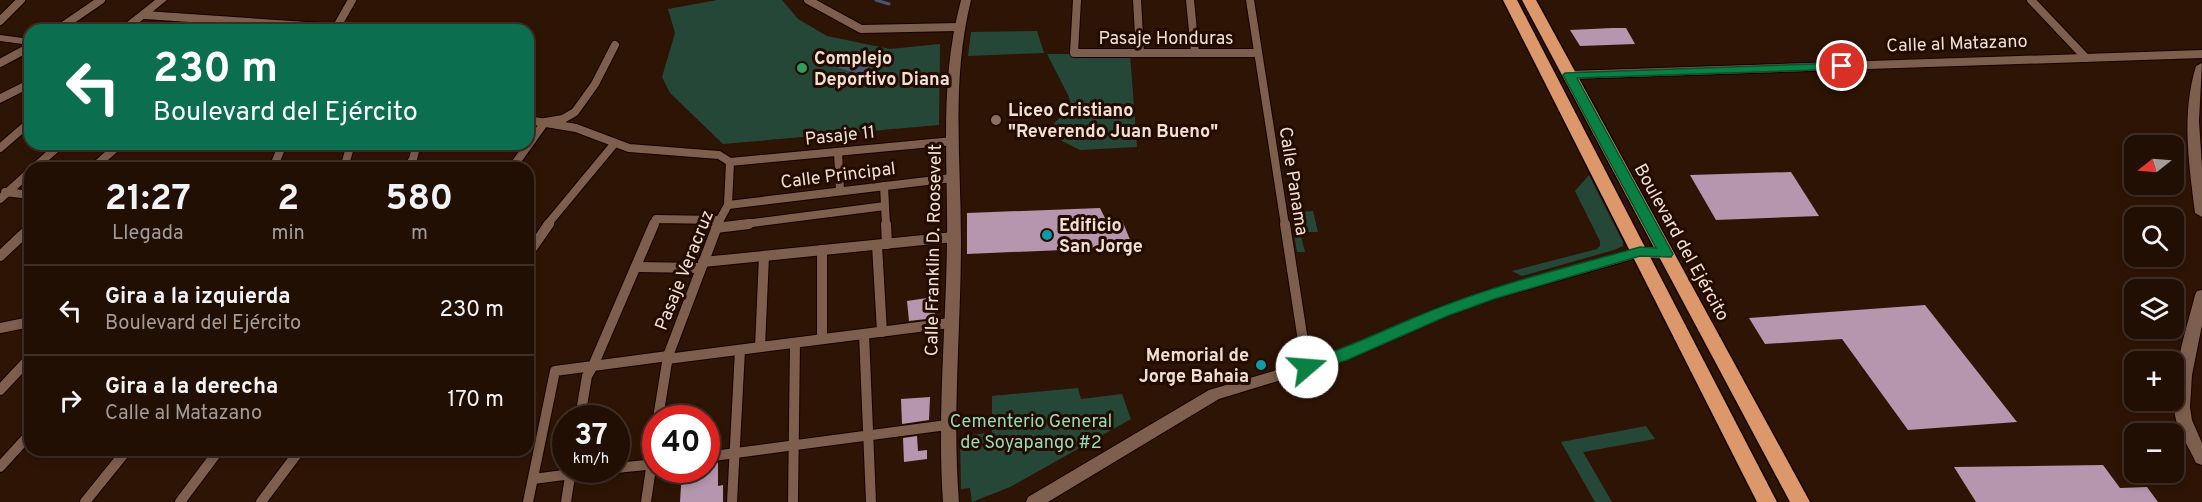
<!DOCTYPE html>
<html lang="es">
<head>
<meta charset="utf-8">
<style>
  :root { --surface:#220f04; --page:#2e1d13; --text:#f1f3f6; --muted:#a29c9a; --line:#3f2f26 }
  body { margin:0; font-family:Overpass,sans-serif; background:var(--page); color:var(--text); height:100vh; display:flex; flex-direction:column; font-size:22px; white-space:nowrap }
  * { box-sizing:border-box; margin:0 }
  p { font-size:20px; color:var(--muted) }
  .icon { flex:none; width:33px; height:33px; fill:none; stroke:currentColor; stroke-width:2; stroke-linecap:round; stroke-linejoin:round }
  .map { position:relative; flex:1; overflow:hidden }
  .side { position:absolute; left:24px; top:162px; width:510px; height:294px; display:flex; flex-direction:column; background:var(--surface); border-radius:18px; box-shadow:0 3px 9px #0003,0 0 0 2px var(--line) }
  .side>* { flex:none }
  .banner { position:absolute; left:24px; top:24px; width:510px; height:126px; border-radius:18px; box-shadow:0 3px 9px #0003,0 0 0 2px var(--line); background:#0b6e4f; color:#fff; overflow:hidden }
  .needle { width:39px; rotate:253deg }
  .fabs { position:absolute; left:2124px; top:135px; display:grid; gap:12px }
  .fabs a { display:grid; place-items:center; width:60px; height:60px; border-radius:12px; background:var(--surface); box-shadow:0 3px 9px #0003,0 0 0 2px var(--line); font-size:30px }
  .speed { position:absolute; left:552px; top:405px; display:flex; gap:12px; font-size:30px; font-weight:700; text-align:center }
  .speed>* { display:grid; place-content:center; width:78px; height:78px; border-radius:50%; background:var(--surface); box-shadow:0 3px 9px #0003,0 0 0 2px var(--line); line-height:1 }
  .speed small { font-size:15px; font-weight:400 }
  .speed .limit { border:9px solid #d22; background:#fff; color:#111 }
  .pin { position:absolute; display:grid; place-items:center; width:51px; height:51px; color:#fff; margin:-26px; border:3px solid #fff; border-radius:50%; box-shadow:0 2px 6px #0007 }
  .me { position:absolute; width:66px; margin:-33px; rotate:72deg; stroke-linejoin:round; filter:drop-shadow(0 0 4px #0008) }
  .turn { display:flex; align-items:center; gap:21px; height:126px; padding:0 30px; font-size:27px }
  .turn .icon { width:78px; height:78px; stroke-width:2.5 }
  .turn b { display:block; font-size:42px; line-height:51px }
  .eta { display:flex; justify-content:space-evenly; align-items:center; height:102px; text-align:center }
  .eta b { font-size:36px; font-weight:700; line-height:42px }
  ul { padding:0; list-style:none }
  li { display:flex; align-items:center; gap:18px; height:90px; padding:0 30px; border-top:2px solid var(--line) }
  li div { flex:1 }
  li b { display:block; font-size:22px }
  li em { font-style:normal }
  .map>svg:first-child { display:block }
  .green { fill:#254738 }
  .water { fill:#445777 }
  .lines { fill:none; stroke-linecap:round; stroke-linejoin:round }
  .stream { stroke:#445777; stroke-width:3 }
  .building { fill:#b596ae }
  .street-far1-casing { stroke:#150100; stroke-width:10 }
  .street-casing { stroke:#150100; stroke-width:12 }
  .secondary-casing { stroke:#150100; stroke-width:2 }
  .highway-casing { stroke:#150100; stroke-width:3 }
  .street-far1 { stroke:#7e5e4d; stroke-width:8 }
  .street { stroke:#7e5e4d; stroke-width:10 }
  .secondary { fill:#7e5e4d; fill-rule:evenodd }
  .highway { fill:#dc986a; fill-rule:evenodd }
  .route { fill:#0b8043; stroke:#07532c; stroke-width:1.5 }
  .leisure-dot { fill:#2e9e5b; stroke:#240b00; stroke-width:2 }
  .education-dot { fill:#8d6e63; stroke:#240b00; stroke-width:2 }
  .culture-dot { fill:#0f9aa8; stroke:#240b00; stroke-width:2 }
  .labels { text-anchor:middle; stroke-width:6; stroke-linejoin:round; paint-order:stroke }
  .street-label { font-size:18px; fill:#f2e0d5; stroke:#240b00 }
  .poi-label { font-size:18px; font-weight:bold; fill:#f2e0d5; stroke:#240b00; text-anchor:start }
  .park-label { font-size:18px; fill:#93dcba; stroke:#240b00 }
</style>
</head>
<body>
<div class="map">
<svg width="2202" height="502" viewBox="0 0 2202 502">
  <rect width="100%" height="100%" fill="#2e1405"/>
  <g class="green">
    <polygon points="717,0 782,0 798,19 827,36 890,49 940,44 939,125 723,144 670,93 662,77 675,33 668,9"/>
    <polygon points="1037,31 1044,53 968,56 971,32"/>
    <polygon points="1047,54 1130,54 1137,147 1080,150 1058,139 1049,137 1045,132 1071,107 1069,97"/>
    <polygon points="1589,175 1623,242 1623,246 1614,250 1522,276 1512,271 1597,249 1600,246 1600,241 1575,191"/>
    <polygon points="1313,211 1318,232 1300,232 1305,252 1297,252 1291,217 1302,212"/>
    <polygon points="1078,388 1081,399 1122,394 1131,419 1010,487 972,502 970,488 961,489 960,437 992,432 992,396"/>
    <polygon points="1646,426 1655,439 1583,452 1612,502 1595,502 1561,442"/>
  </g>
  <polygon class="water" points="843,60 874,69 867,77 852,76 852,72 837,67"/>
  <g class="lines">
    <polyline class="stream" points="876,0 889,4"/>
  </g>
  <g class="building">
    <polygon points="1612,28 1626,28 1635,44 1580,46 1570,30"/>
    <polygon points="1791,172 1819,216 1716,220 1690,175"/>
    <polygon points="1100,208 1107,222 1122,220 1133,247 967,254 967,213"/>
    <polygon points="934,297 935,318 909,321 907,301"/>
    <polygon points="1925,305 2017,422 1908,430 1842,339 1765,344 1749,318"/>
    <polygon points="930,397 929,420 902,424 901,399"/>
    <polygon points="917,436 918,451 927,450 927,459 904,462 903,438"/>
    <polygon points="718,463 718,486 723,485 723,502 680,502 682,470 706,470 706,464"/>
    <polygon points="2103,465 2120,488 2147,487 2158,502 1976,502 1954,467"/>
  </g>
  <g class="lines">
    <defs>
      <g id="street-far1">
        <polyline points="808,0 861,29 958,27"/>
        <polyline points="1077,0 1074,53 1258,53"/>
        <polyline points="1137,0 1140,53"/>
        <polyline points="1190,0 1195,52"/>
        <polyline points="1250,0 1285,225"/>
        <polyline points="2031,0 2086,58"/>
        <polyline points="145,15 336,28"/>
        <polyline points="0,21 21,0"/>
        <polyline points="57,30 101,0"/>
        <polyline points="335,30 352,0"/>
        <polyline points="0,63 30,47"/>
        <polyline points="1569,75 2202,54"/>
        <polyline points="528,120 576,128 629,148 719,155 730,162 728,205 717,225"/>
        <polyline points="0,148 30,122"/>
        <polyline points="838,152 840,191"/>
        <polyline points="730,162 953,141"/>
        <polyline points="34,168 61,144"/>
        <polyline points="93,168 120,144"/>
        <polyline points="273,168 283,144"/>
        <polyline points="344,168 351,144"/>
        <polyline points="407,168 413,159 417,144"/>
        <polyline points="512,168 545,122 563,119 575,112 595,84 615,45"/>
        <polyline points="884,186 886,225"/>
        <polyline points="5,192 30,195"/>
        <polyline points="0,199 30,172"/>
        <polyline points="728,205 952,178"/>
        <polyline points="547,225 615,143"/>
        <polyline points="653,225 656,219 720,220"/>
        <polyline points="737,225 885,206"/>
      </g>
      <g id="street">
        <polyline points="886,224 887,244"/>
        <polyline points="1285,224 1307,367"/>
        <polyline points="716,228 749,224"/>
        <polyline points="877,245 882,332"/>
        <polyline points="822,250 822,339"/>
        <polyline points="528,254 549,224"/>
        <polyline points="0,256 30,228"/>
        <polyline points="703,262 954,237"/>
        <polyline points="636,267 701,268"/>
        <polyline points="0,328 30,322"/>
        <polyline points="864,334 871,502"/>
        <polyline points="760,347 764,256"/>
        <polyline points="667,359 950,323"/>
        <polyline points="0,390 30,358"/>
        <polyline points="580,418 587,376 593,366 668,356"/>
        <polyline points="658,418 668,356 718,224"/>
        <polyline points="706,457 947,425"/>
        <polyline points="0,467 30,434"/>
        <polyline points="616,468 656,464"/>
        <polyline points="533,479 603,470"/>
        <polyline points="85,502 127,450"/>
        <polyline points="180,502 219,450"/>
        <polyline points="261,502 300,450"/>
        <polyline points="528,502 555,371 593,366 654,224"/>
        <polyline points="566,502 571,470"/>
        <polyline points="646,502 656,434"/>
        <polyline points="732,502 740,350"/>
        <polyline points="793,502 795,343"/>
      </g>
      <g id="secondary">
        <polygon points="155,0 167,0 130,30 117,30"/>
        <path d="M961,0H971C951,82 961,158 961,241C961,328 952,415 959,502H943C937,415 946,328 947,241C948,158 939,82 961,0Z"/>
        <polygon points="0,35 30,39 30,45 0,41"/>
        <path d="M2202,63L2199,121L2202,167V217L2195,213C2189,163 2181,115 2196,66Z"/>
        <polygon points="30,79 30,88 0,103 0,94"/>
        <polygon points="1640,247 1666,249 1673,254 1666,259 1640,257 1494,299 1447,316 1347,360 1219,399 1048,502 1026,502 1028,497 1209,390 1338,352 1437,308 1485,291"/>
        <path d="M2202,290V325L2192,375L2190,407L2192,420L2202,443V465L2196,463C2190,449 2180,435 2176,420C2168,383 2186,331 2195,295L2197,291Z"/>
      </g>
      <g id="highway">
        <polygon points="1503,0 1517,0 1777,502 1757,502"/>
        <polygon points="1522,0 1536,0 1810,502 1790,502"/>
      </g>
    </defs>
    <use href="#street-far1" class="street-far1-casing"/>
    <use href="#street" class="street-casing"/>
    <use href="#secondary" class="secondary-casing"/>
    <use href="#highway" class="highway-casing"/>
    <use href="#street-far1" class="street-far1"/>
    <use href="#street" class="street"/>
    <use href="#secondary" class="secondary"/>
    <use href="#highway" class="highway"/>
  </g>
  <path class="route" d="M1842,63L1846,64V69L1577,78L1673,254L1671,257L1640,256L1494,299L1447,316L1347,360L1307,373L1302,371L1300,367L1302,363C1349,348 1392,326 1438,308C1504,282 1573,266 1640,247L1656,248L1563,75L1565,73Z"/>
  <circle class="leisure-dot" cx="802" cy="68" r="6"/>
  <circle class="education-dot" cx="996" cy="120" r="6"/>
  <g class="culture-dot">
    <circle cx="1047" cy="235" r="6"/>
    <circle cx="1261" cy="365" r="6"/>
  </g>
  <g class="labels">
    <g class="street-label">
      <text x="1166" y="44">Pasaje Honduras</text>
      <text transform="translate(1957 43) rotate(-2)" y="6">Calle al Matazano</text>
      <text transform="translate(840 135) rotate(-6)" y="6">Pasaje 11</text>
      <text transform="translate(838 175) rotate(-7)" y="6">Calle Principal</text>
      <text transform="translate(1294 181) rotate(81)" y="6">Calle Panama</text>
      <text transform="translate(1682 242) rotate(61)" y="6">Boulevard del Ejército</text>
      <text transform="translate(933 250) rotate(-89)" y="6">Calle Franklin D. Roosevelt</text>
      <text transform="translate(684 270) rotate(-68)" y="6">Pasaje Veracruz</text>
    </g>
    <g class="poi-label">
      <text x="814" y="64">Complejo<tspan x="814" dy="21">Deportivo Diana</tspan></text>
      <text x="1008" y="116">Liceo Cristiano<tspan x="1008" dy="21">"Reverendo Juan Bueno"</tspan></text>
      <text x="1059" y="231">Edificio<tspan x="1059" dy="21">San Jorge</tspan></text>
      <text x="1249" y="361" text-anchor="end">Memorial de<tspan x="1249" dy="21">Jorge Bahaia</tspan></text>
    </g>
    <g class="park-label">
      <text x="1031" y="427">Cementerio General<tspan x="1031" dy="21">de Soyapango #2</tspan></text>
    </g>
  </g>
</svg>
<div class="fabs">
<a><svg class="needle" viewBox="-14 -14 28 28"><path d="M0-13l5 13h-10z" fill="#e53935"/><path d="M0 13l5-13h-10z" fill="#a29c9a"/></svg></a>
<a><svg class="icon" aria-label="search" viewBox="0 0 24 24"><circle cx="10" cy="10" r="6"/><path d="M15 15l6 6"/></svg></a>
<a><svg class="icon" aria-label="layers" viewBox="0 0 24 24"><path d="M12 4l9 5-9 5-9-5zM3 14l9 5 9-5"/></svg></a>
<a>+</a>
<a>−</a>
</div>
<div class="speed"><div>37<small>km/h</small></div><div class="limit">40</div></div>
<div class="pin" style="left:1842px;top:66px;background:#d93025"><svg class="icon" aria-label="arrive" viewBox="0 0 24 24"><path d="M6 21V4h12l-3 4 3 4H6"/></svg></div>
<svg class="me" style="left:1307px;top:367px" viewBox="-20 -20 40 40"><circle r="19" fill="#fff"/><path d="M0-13L10 11 0 6-10 11z" fill="#0b8043"/></svg>
<div class="banner">
<div class="turn"><svg class="icon" aria-label="left" viewBox="0 0 24 24"><path d="M17 20v-9H6M10 6l-5 5 5 5"/></svg><div><b>230 m</b>Boulevard del Ejército</div></div>
</div>
<section class="side">
<div class="eta">
<div><b>21:27</b><p>Llegada</p></div>
<div><b>2</b><p>min</p></div>
<div><b>580</b><p>m</p></div>
</div>
<ul>
<li><svg class="icon" aria-label="left" viewBox="0 0 24 24"><path d="M17 20v-9H6M10 6l-5 5 5 5"/></svg><div><b>Gira a la izquierda</b><p>Boulevard del Ejército</p></div><em>230 m</em></li>
<li><svg class="icon" aria-label="right" viewBox="0 0 24 24"><path d="M7 20v-9h11M14 6l5 5-5 5"/></svg><div><b>Gira a la derecha</b><p>Calle al Matazano</p></div><em>170 m</em></li>
</ul>
</section>
</div>
</body>
</html>
